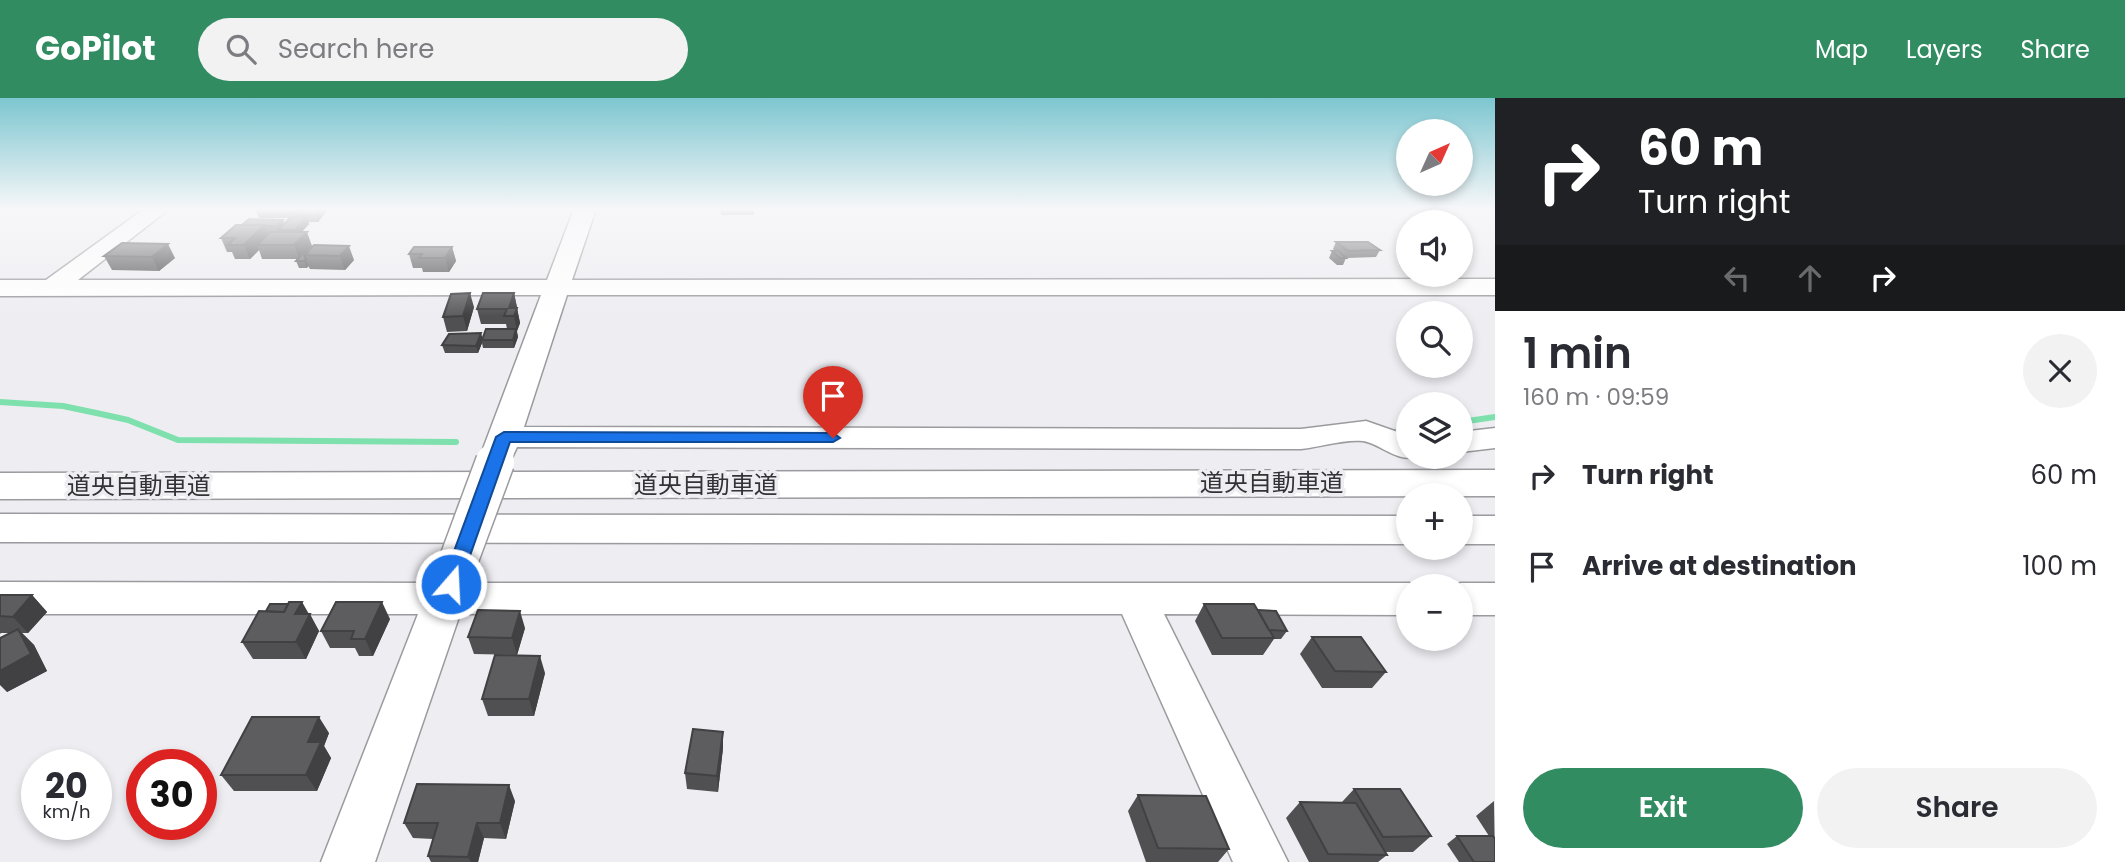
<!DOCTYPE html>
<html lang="en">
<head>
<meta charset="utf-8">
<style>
  :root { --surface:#fff; --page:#f2f2f3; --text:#2b2b33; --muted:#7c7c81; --accent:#328c62 }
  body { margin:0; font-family:Poppins,"Noto Sans JP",sans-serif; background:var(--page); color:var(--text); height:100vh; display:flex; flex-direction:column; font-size:26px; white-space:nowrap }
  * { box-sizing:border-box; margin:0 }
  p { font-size:23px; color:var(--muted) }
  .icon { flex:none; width:38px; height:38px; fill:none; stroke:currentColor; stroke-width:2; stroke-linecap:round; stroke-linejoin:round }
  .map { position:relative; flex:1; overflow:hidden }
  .drawer { display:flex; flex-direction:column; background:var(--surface); width:630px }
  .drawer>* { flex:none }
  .top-card { background:#202124; color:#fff; overflow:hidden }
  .needle { width:46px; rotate:45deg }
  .fabs { position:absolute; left:1396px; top:21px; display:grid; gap:14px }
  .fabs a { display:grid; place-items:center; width:77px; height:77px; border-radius:50%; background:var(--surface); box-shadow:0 4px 10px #0003; font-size:35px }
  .speed { position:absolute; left:21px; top:651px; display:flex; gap:14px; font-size:35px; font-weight:700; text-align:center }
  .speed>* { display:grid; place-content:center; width:91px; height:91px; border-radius:50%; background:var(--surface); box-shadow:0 4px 10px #0003; line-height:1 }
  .speed small { font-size:18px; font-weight:400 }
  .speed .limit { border:10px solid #d22; background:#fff; color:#111 }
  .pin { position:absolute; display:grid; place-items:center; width:60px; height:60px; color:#fff; margin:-72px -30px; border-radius:50% 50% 50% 0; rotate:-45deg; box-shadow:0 0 7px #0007 }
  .pin .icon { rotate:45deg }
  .me { position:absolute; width:77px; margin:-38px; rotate:19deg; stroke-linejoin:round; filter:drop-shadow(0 0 5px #0008) }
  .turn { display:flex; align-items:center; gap:24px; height:147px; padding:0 28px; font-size:32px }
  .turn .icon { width:91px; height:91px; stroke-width:2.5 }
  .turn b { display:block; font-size:49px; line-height:60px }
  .lanes { display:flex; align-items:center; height:66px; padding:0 28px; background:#0003; justify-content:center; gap:35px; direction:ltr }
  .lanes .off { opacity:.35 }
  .round { display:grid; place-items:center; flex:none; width:74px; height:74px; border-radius:37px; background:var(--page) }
  .head { display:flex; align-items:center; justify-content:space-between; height:119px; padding:0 28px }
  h1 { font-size:42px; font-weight:600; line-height:52px }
  .button { display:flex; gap:14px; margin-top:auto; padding:14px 28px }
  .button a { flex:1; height:80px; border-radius:42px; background:var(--accent); color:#fff; font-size:28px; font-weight:600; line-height:80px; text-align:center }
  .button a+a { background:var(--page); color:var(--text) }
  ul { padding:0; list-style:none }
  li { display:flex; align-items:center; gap:21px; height:91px; padding:0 28px }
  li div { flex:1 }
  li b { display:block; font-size:26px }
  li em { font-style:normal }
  header { display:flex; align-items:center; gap:42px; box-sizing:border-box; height:98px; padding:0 35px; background:var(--accent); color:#fff }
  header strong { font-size:33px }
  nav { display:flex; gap:38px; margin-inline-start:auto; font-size:24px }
  .search { width:490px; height:63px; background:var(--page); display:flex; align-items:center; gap:18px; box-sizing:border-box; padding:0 24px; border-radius:38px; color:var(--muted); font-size:26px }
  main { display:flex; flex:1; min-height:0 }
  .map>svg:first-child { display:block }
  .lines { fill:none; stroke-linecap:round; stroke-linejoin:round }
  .stream { stroke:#7ee0ad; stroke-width:6 }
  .minor-casing { stroke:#9b9a9e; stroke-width:3 }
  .highway-casing { stroke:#9b9a9e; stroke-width:3 }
  .minor { fill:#fff; fill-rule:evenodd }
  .highway { fill:#fff; fill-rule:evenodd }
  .minor-bridge-far1-casing { stroke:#9b9a9e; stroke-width:33; stroke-linecap:butt }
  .minor-bridge-casing { stroke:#9b9a9e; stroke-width:41; stroke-linecap:butt }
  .minor-bridge-far1 { stroke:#fff; stroke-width:31 }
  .minor-bridge { stroke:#fff; stroke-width:38 }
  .wall { fill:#505053 }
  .shaded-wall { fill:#414143 }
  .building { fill:#5d5d60; stroke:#414143; stroke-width:2 }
  .route { fill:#1a73e8; stroke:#114b97; stroke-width:2 }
  .labels { text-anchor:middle; stroke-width:7; stroke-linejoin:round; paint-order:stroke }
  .street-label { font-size:24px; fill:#333335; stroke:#eeedf2 }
</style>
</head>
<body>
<header>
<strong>GoPilot</strong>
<div class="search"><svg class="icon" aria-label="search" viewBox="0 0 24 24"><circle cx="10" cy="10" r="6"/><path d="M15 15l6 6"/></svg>Search here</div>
<nav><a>Map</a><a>Layers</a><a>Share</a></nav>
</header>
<main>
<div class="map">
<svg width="1495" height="764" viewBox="0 0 1495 764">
  <rect width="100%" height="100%" fill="#eeedf2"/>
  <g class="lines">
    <g class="stream">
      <polyline points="0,304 63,308 101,316 128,322 178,342 456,344"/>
      <polyline points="1461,324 1495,319"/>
      <polyline points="1387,335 1409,332"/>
    </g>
    <defs>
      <g id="minor">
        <path d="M144,111H169L78,182H547L574,111H596L572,182L1495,181V197H567L524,329L1301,331L1366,323L1409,338V359H1416C1396,364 1381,346 1363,343C1344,341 1320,349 1301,351L517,349L510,364L498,367L486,364L481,356L541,197L0,198V182H46Z"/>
        <polygon points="1495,330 1495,350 1461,354 1461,334"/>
        <polygon points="453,463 467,468 473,478 471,485 1409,485 1418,488 1409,488 1409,517 1164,516 1288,764 1233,764 1122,516 460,516 375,764 321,764 418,516 0,516 0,484 431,485 439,468"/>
        <polygon points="1461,485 1495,485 1495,517 1461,517 1461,488 1452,488"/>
      </g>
      <g id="highway">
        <polygon points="1495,372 1495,398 0,401 0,375"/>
        <polygon points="0,416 1409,418 1409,446 0,444"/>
        <rect x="1461" y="418" width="34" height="28"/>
      </g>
    </defs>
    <use href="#minor" class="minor-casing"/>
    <use href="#highway" class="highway-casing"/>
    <use href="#minor" class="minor"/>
    <use href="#highway" class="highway"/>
    <defs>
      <polyline id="minor-bridge-far1" points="494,365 498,356"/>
      <polyline id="minor-bridge" points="455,472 495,364"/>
    </defs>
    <use href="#minor-bridge-far1" class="minor-bridge-far1-casing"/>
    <use href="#minor-bridge" class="minor-bridge-casing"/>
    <use href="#minor-bridge-far1" class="minor-bridge-far1"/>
    <use href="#minor-bridge" class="minor-bridge"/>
  </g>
  <g class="wall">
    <polygon points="255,111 302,111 303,112 328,111 318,124 309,124 309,126 302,134 312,148 305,155 307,155 314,147 354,162 345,172 310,171 308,168 307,170 299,170 296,163 297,161 262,161 259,152 250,161 235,161 232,154 227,154 221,140 242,127 285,125 290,120 259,120"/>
    <rect x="721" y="111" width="33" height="6"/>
    <polygon points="1336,144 1380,152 1376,159 1346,160 1343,167 1337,167 1329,160 1332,153 1335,153 1333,151"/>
    <polygon points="452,149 456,163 449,174 423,174 422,170 413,170 409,156"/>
    <polygon points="104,158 175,160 159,173 112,172"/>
    <polygon points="514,195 520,225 517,233 518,239 514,250 483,250 482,245 478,255 445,255 442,247 482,240 507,231 506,226 481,226 477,211"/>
    <polygon points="474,209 467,233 447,234 443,219"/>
    <polygon points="0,497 32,497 47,514 28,535 22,535 34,547 47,573 7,594 10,535 1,535 0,536"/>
    <polygon points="302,504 319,533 306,561 253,561 242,544 266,513 288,506"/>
    <polygon points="1204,506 1258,512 1287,533 1281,541 1274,541 1263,557 1212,557 1195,523"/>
    <polygon points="390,521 373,558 359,558 355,550 330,550 321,533"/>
    <polygon points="525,530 517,557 474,556 468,539"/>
    <polygon points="1312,539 1386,574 1372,590 1322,590 1300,556"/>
    <polygon points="545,575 534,618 488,618 482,601"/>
    <polygon points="329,635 324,648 331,660 317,693 234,693 221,677"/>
    <polygon points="723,650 718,694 687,691 685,675"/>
    <polygon points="1354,691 1431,738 1413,754 1385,754 1387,757 1378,764 1309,764 1286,720 1300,704 1342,704"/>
    <polygon points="1138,697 1229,751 1218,764 1146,764 1128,713"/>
    <polygon points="515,703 506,741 484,740 478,764 431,764 428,758 433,741 413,740 404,725"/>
    <polygon points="1494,703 1495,764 1459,764 1447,746 1457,738 1489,738 1476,718"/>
  </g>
  <g class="shaded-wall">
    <polygon points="291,111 302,111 303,112 295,120"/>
    <polygon points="321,111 328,111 318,124 316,117"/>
    <polygon points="307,119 309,126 297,138 295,132"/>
    <polygon points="283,122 286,128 278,132 279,135 276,128"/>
    <polygon points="264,127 270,141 257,147 259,152 250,161 244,147"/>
    <polygon points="307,134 312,148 299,161 294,147"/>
    <polygon points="168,146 175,160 159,173 152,159"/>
    <polygon points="349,148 354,162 345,172 340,158"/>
    <polygon points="452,149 456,163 449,174 445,160"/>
    <polygon points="306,161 308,168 307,170 304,163"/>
    <polygon points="470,195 474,209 467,233 463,218"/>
    <polygon points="514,195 517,209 509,210"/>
    <polygon points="517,210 520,225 517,233 514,218"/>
    <polygon points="516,231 518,239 514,250 513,242"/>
    <polygon points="481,235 483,242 482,242 482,245 478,255 476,248"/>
    <polygon points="32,497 47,514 28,535 13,519"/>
    <polygon points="302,504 309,518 310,516 319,533 306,561 296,544 287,519"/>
    <polygon points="382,504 390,521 373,558 365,541"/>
    <polygon points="520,513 525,530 517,557 512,540"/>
    <polygon points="18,531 34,547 47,573 7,594 0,587 0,573"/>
    <polygon points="540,558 545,575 534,618 529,601"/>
    <polygon points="319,619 329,635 324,648 331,660 317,693 306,677 308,644"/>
    <polygon points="723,634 723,650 718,694 717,678"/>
    <polygon points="509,687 515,703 506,741 500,725"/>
    <polygon points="477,725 484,740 478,764 471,764 468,759"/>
  </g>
  <g class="building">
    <polygon points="304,111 321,111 316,117 298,118"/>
    <polygon points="291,119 307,119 295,132 278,132"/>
    <polygon points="249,121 283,122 276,128 242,127"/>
    <polygon points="236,127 264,127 244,147 228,147 235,140 221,140"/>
    <polygon points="270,134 307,134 294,147 257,147"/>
    <polygon points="1336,144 1368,144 1380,152 1348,153"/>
    <polygon points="122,145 168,146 152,159 104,158"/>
    <polygon points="314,147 349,148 340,158 304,157"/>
    <polygon points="414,149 452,149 445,160 419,160 422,156 409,156"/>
    <polygon points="1332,153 1338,153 1346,160 1340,160"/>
    <polygon points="303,155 307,155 304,157 306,161 304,163 296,163"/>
    <polygon points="470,195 463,218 443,219 451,196"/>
    <polygon points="483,195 514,195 509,210 517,210 514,218 504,218 507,211 477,211"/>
    <polygon points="486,231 516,231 513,242 482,242"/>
    <polygon points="481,235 476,248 442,247 449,236"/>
    <polygon points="0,497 32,497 13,519 0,518"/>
    <polygon points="289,504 302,504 295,516 310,516 296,544 242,544 259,513 284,514"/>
    <polygon points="336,504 382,504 365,541 351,541 354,533 321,533"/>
    <polygon points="270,506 288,506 284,514 266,513"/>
    <polygon points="1204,506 1254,506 1274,540 1222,540"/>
    <polygon points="478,512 520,513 512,540 468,539"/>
    <polygon points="1258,512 1276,513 1287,533 1269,532"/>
    <polygon points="18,531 31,556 0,573 0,540"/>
    <polygon points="1312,539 1361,539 1386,574 1335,573"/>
    <polygon points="495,557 540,558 529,601 482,601"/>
    <polygon points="252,619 319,619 308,644 321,644 306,677 221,677"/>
    <polygon points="693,631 723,634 717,678 685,675"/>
    <polygon points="417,686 509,687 500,725 477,725 468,759 428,758 438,725 404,725"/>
    <polygon points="1354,691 1400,691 1431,738 1383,739"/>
    <polygon points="1138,697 1206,698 1229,751 1158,750"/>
    <polygon points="1300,704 1356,705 1387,757 1328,756"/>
    <polygon points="1457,738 1493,738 1495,741 1495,764 1474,764"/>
  </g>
  <linearGradient id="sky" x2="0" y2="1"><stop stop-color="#7dc6d0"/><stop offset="0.51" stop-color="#f7f7f9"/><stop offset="1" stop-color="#f7f7f9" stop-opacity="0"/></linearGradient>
  <rect width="1495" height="218" fill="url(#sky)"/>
  <polygon class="route" points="504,334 833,335 840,340 833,344 510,344 460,486 451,492 444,490 442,486 496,339"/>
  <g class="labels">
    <g class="street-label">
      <text x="1272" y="393">道央自動車道</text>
      <text x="706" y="395">道央自動車道</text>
      <text x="139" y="396">道央自動車道</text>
    </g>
  </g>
</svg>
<div class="fabs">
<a><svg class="needle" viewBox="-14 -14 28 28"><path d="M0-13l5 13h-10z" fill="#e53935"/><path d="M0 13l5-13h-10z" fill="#7c7c81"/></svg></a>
<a><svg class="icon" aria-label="sound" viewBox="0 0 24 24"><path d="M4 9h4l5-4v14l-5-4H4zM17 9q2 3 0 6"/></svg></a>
<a><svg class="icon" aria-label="search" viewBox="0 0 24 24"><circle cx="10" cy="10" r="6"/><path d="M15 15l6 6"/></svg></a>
<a><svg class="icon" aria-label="layers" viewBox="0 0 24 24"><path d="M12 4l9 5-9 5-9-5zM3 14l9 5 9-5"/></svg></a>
<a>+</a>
<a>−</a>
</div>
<div class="speed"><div>20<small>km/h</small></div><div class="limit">30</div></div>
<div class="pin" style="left:833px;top:340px;background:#d93025"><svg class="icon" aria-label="arrive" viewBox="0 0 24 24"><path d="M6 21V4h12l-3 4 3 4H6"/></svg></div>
<svg class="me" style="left:451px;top:486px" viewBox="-20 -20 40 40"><circle r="17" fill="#1a73e8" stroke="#fff" stroke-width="3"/><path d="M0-11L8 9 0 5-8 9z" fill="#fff"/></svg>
</div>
<section class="drawer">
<div class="top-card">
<div class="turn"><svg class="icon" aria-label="right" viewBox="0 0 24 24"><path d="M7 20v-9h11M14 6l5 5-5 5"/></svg><div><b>60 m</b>Turn right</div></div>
<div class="lanes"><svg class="icon off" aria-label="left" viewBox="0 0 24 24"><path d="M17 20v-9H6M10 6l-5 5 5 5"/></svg><svg class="icon off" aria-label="ahead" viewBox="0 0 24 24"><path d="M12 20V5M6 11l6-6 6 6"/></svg><svg class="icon" aria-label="right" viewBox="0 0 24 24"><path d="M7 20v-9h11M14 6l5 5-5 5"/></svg></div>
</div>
<div class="head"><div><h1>1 min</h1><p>160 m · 09:59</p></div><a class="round"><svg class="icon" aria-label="close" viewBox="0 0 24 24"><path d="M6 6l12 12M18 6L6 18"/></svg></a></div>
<ul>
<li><svg class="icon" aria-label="right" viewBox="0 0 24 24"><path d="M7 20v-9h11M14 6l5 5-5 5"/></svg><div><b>Turn right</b></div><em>60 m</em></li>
<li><svg class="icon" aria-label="arrive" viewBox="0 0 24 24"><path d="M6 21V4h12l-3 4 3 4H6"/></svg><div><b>Arrive at destination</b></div><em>100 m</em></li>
</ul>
<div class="button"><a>Exit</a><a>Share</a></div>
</section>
</main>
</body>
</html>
